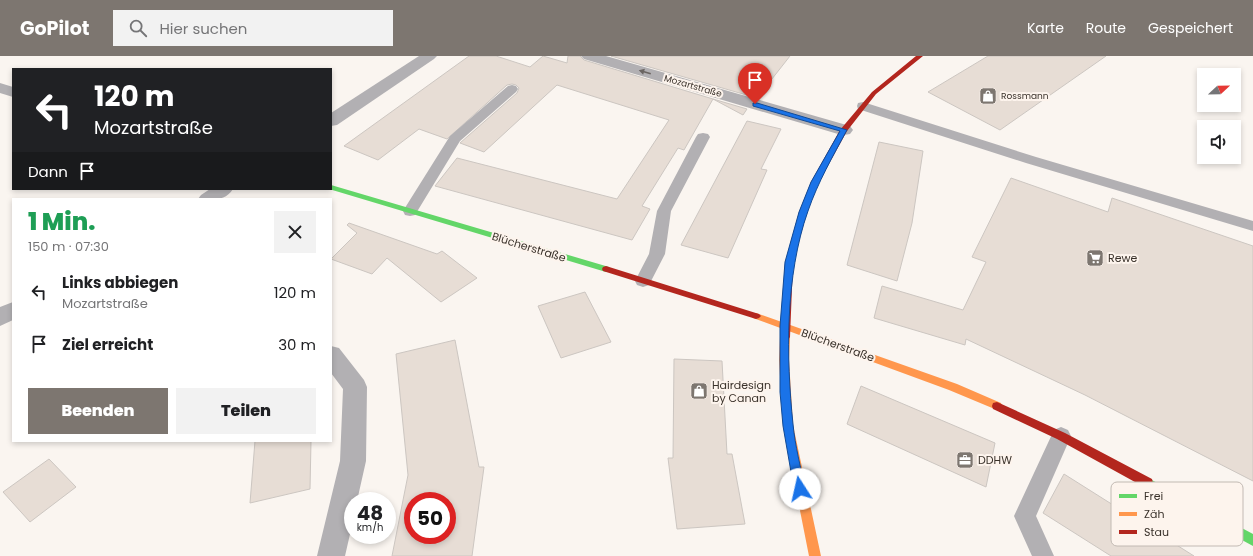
<!DOCTYPE html>
<html lang="de">
<head>
<meta charset="utf-8">
<style>
  :root { --surface:#fff; --page:#f2f2f2; --text:#202124; --muted:#757577; --accent:#7d7670 }
  body { margin:0; font-family:Poppins,sans-serif; background:var(--page); color:var(--text); height:100vh; display:flex; flex-direction:column; font-size:15px; white-space:nowrap }
  * { box-sizing:border-box; margin:0 }
  p { font-size:13px; color:var(--muted) }
  .icon { flex:none; width:22px; height:22px; fill:none; stroke:currentColor; stroke-width:2; stroke-linecap:round; stroke-linejoin:round }
  .map { position:relative; flex:1; overflow:hidden }
  .details { position:absolute; left:12px; top:142px; width:320px; height:244px; display:flex; flex-direction:column; background:var(--surface); border-radius:0px; box-shadow:0 2px 6px #0003 }
  .details>* { flex:none }
  .banner { position:absolute; left:12px; top:12px; width:320px; height:122px; border-radius:0px; box-shadow:0 2px 6px #0003; background:#202124; color:#fff; overflow:hidden }
  .needle { width:26px; rotate:68deg }
  .fabs { position:absolute; left:1197px; top:12px; display:grid; gap:8px }
  .fabs a { display:grid; place-items:center; width:44px; height:44px; border-radius:0px; background:var(--surface); box-shadow:0 2px 6px #0003; font-size:20px }
  .speed { position:absolute; left:344px; top:436px; display:flex; gap:8px; font-size:20px; font-weight:700; text-align:center }
  .speed>* { display:grid; place-content:center; width:52px; height:52px; border-radius:50%; background:var(--surface); box-shadow:0 2px 6px #0003; line-height:1 }
  .speed small { font-size:10px; font-weight:400 }
  .speed .limit { border:6px solid #d22; background:#fff; color:#111 }
  .pin { position:absolute; display:grid; place-items:center; width:34px; height:34px; color:#fff; margin:-41px -17px; border-radius:50% 50% 50% 0; rotate:-45deg; box-shadow:0 0 4px #0007 }
  .pin .icon { rotate:45deg }
  .me { position:absolute; width:44px; margin:-22px; rotate:350deg; stroke-linejoin:round; filter:drop-shadow(0 0 3px #0008) }
  .turn { display:flex; align-items:center; gap:14px; height:84px; padding:0 16px; font-size:18px }
  .turn .icon { width:52px; height:52px; stroke-width:2.5 }
  .turn b { display:block; font-size:28px; line-height:34px }
  .then { display:flex; align-items:center; height:38px; padding:0 16px; background:#0003; gap:8px; font-size:15px }
  .round { display:grid; place-items:center; flex:none; width:42px; height:42px; border-radius:0px; background:var(--page) }
  .overview { display:flex; align-items:center; justify-content:space-between; height:68px; padding:0 16px }
  h1 { font-size:24px; font-weight:800; line-height:30px; color:#1e9e55 }
  .cta { display:flex; gap:8px; margin-top:auto; padding:8px 16px }
  .cta a { flex:1; height:46px; border-radius:0px; background:var(--accent); color:#fff; font-size:16px; font-weight:800; line-height:46px; text-align:center }
  .cta a+a { background:var(--page); color:var(--text) }
  ul { padding:0; list-style:none }
  li { display:flex; align-items:center; gap:12px; height:52px; padding:0 16px }
  li div { flex:1 }
  li b { display:block; font-size:15px }
  li em { font-style:normal }
  header { display:flex; align-items:center; gap:24px; box-sizing:border-box; height:56px; padding:0 20px; background:var(--accent); color:#fff }
  header strong { font-size:19px }
  nav { display:flex; gap:22px; margin-inline-start:auto; font-size:14px }
  .search { width:280px; height:36px; background:var(--page); display:flex; align-items:center; gap:10px; box-sizing:border-box; padding:0 14px; border-radius:0px; color:var(--muted); font-size:15px }
  .map>svg:first-child { display:block }
  .building { fill:#e7ddd5; stroke:#ccc6c1; fill-rule:evenodd }
  .lines { fill:none; stroke-linecap:round; stroke-linejoin:round }
  .lane { fill:#b2b0b3; fill-rule:evenodd }
  .street { fill:#b2b0b3; fill-rule:evenodd }
  .fast { fill:#63d668; fill-rule:evenodd }
  .slow { fill:#ff974d; fill-rule:evenodd }
  .jam { fill:#b3261e; fill-rule:evenodd }
  .oneway { fill:#6a6461 }
  .route { fill:#1a73e8; stroke:#114b97 }
  .labels { text-anchor:middle; stroke-width:4; stroke-linejoin:round; paint-order:stroke }
  .far-street-label { font-size:9px; fill:#3a322b; stroke:#fdf4ed }
  .far-poi-label { font-size:9px; fill:#3a322b; stroke:#fdf4ed; text-anchor:start }
  .street-label { font-size:11px; fill:#3a322b; stroke:#fdf4ed }
  .poi-label { font-size:11px; fill:#3a322b; stroke:#fdf4ed; text-anchor:start }
  .key { fill:#fdf4ed; stroke:#c2bab3; stroke-width:1 }
  .key-label { font-size:11px; fill:#3a322b }
</style>
</head>
<body>
<header>
<strong>GoPilot</strong>
<div class="search"><svg class="icon" aria-label="search" viewBox="0 0 24 24"><circle cx="10" cy="10" r="6"/><path d="M15 15l6 6"/></svg>Hier suchen</div>
<nav><a>Karte</a><a>Route</a><a>Gespeichert</a></nav>
</header>
<div class="map">
<svg width="1253" height="500" viewBox="0 0 1253 500">
  <rect width="100%" height="100%" fill="#faf5f0"/>
  <g class="building">
    <polygon points="469,0 496,0 530,11 543,0 567,7 568,0 580,0 584,4 713,43 684,94 678,92 642,150 650,153 632,184 435,130 457,102 617,143 669,64 557,29 484,96 460,87 517,37 519,32 516,29 512,28 507,29 447,83 419,73 378,104 344,90"/>
    <polygon points="611,0 790,0 757,42"/>
    <polygon points="988,0 1106,0 1000,74 928,36"/>
    <polygon points="713,43 747,53 743,59"/>
    <polygon points="747,65 781,73 761,113 767,114 728,202 681,189"/>
    <polygon points="879,86 923,95 912,167 897,225 847,209"/>
    <polygon points="1011,122 1108,156 1112,142 1253,190 1253,425 1085,339 966,283 965,289 874,262 882,230 963,254 986,206 972,201"/>
    <polygon points="349,167 437,198 442,195 477,222 441,246 387,202 372,218 331,203 357,177 347,169"/>
    <polygon points="585,236 611,286 561,302 538,250"/>
    <path d="M455,284L479,411H484L472,500H392L408,419L396,298ZM413,445H447V479H413Z"/>
    <polygon points="674,303 722,305 727,398 732,398 745,468 677,473 668,402 673,402"/>
    <polygon points="861,330 995,387 986,431 847,368"/>
    <polygon points="255,385 311,385 310,433 250,447"/>
    <polygon points="49,403 76,431 30,466 3,436"/>
    <polygon points="1064,418 1194,500 1111,500 1043,457"/>
  </g>
  <g class="lines">
    <g class="lane">
      <polygon points="512,29 516,30 518,33 516,36 460,85 415,159 410,160 405,159 403,155 450,80 508,30"/>
      <polygon points="863,46 1036,101 1253,165 1253,175 1026,107 858,53 857,50 858,47"/>
      <polygon points="703,77 708,78 710,81 671,155 665,198 649,229 643,231 637,229 635,225 649,198 657,155 696,81 698,78"/>
      <polygon points="1061,371 1068,374 1071,380 1036,460 1054,500 1032,500 1014,460 1054,374"/>
    </g>
    <g class="street">
      <polygon points="419,0 437,0 434,3 337,69 331,70 331,57"/>
      <polygon points="581,0 606,0 850,70 853,74 850,78 844,79 838,78 584,3"/>
      <polygon points="0,27 13,31 13,41 0,37"/>
      <path d="M210,133H233C225,146 212,143 198,143L201,139Z"/>
      <polygon points="13,246 13,264 0,270 0,251"/>
      <polygon points="331,290 339,292 364,324 367,331 366,405 357,445 353,445 353,465 345,500 317,500 340,405 343,333 331,317"/>
    </g>
    <g class="fast">
      <polygon points="331,129 609,211 610,213 606,216 329,133 331,133"/>
      <polygon points="1148,422 1253,478 1253,490 1144,431 1143,427 1144,423"/>
    </g>
    <g class="slow">
      <polygon points="756,257 957,328 1001,347 1002,350 1001,353 997,354 949,334 753,262 751,260 753,258"/>
      <polygon points="785,277 788,278 790,281 789,304 793,369 821,500 809,500 783,369 779,304 780,281 782,278"/>
    </g>
    <g class="jam">
      <polygon points="916,0 923,0 876,38 847,75 819,126 807,156 793,207 790,281 788,284 782,284 780,281 785,207 799,156 811,126 840,74 872,36"/>
      <polygon points="606,210 759,258 761,260 759,262 756,263 603,215 602,213 603,211"/>
      <polygon points="997,346 1065,377 1152,423 1153,427 1152,431 1148,432 1144,431 1057,383 993,353 992,350 993,347"/>
    </g>
  </g>
  <defs><path id="oneway-solid" d="M-6-.8H1V-3.2L6.5 0L1 3.2V.8H-6Z"/></defs>
  <use class="oneway" href="#oneway-solid" transform="translate(645 16) rotate(-164)"/>
  <path class="route" d="M753,47H757L847,74C833,100 818,126 808,155C785,220 786,301 793,368C795,390 801,412 805,433L804,437L800,439L796,437L794,433L783,370L780,336V270L785,206L799,156L811,126L840,75L753,50Z"/>
  <defs>
    <symbol id="shop-square" viewBox="-11 -11 22 22"><rect x="-9" y="-9" width="18" height="18" rx="4" fill="#7d7670" stroke="#fdf4ed"/><path d="M-5-2.5h2.3a2.7 3.5 0 0 1 5.4 0H5L5.5 6h-11ZM-1.5-2.5h3a1.5 2.3 0 0 0-3 0Z" fill="#fff"/></symbol>
    <symbol id="supermarket-square" viewBox="-11 -11 22 22"><rect x="-9" y="-9" width="18" height="18" rx="4" fill="#7d7670" stroke="#fdf4ed"/><path d="M-6-5.5h2.5l.6 2H6L4.5 2H-2.5L-4.4-4H-6ZM-1.5 3.2a1.3 1.3 0 1 0 .1 0ZM3 3.2a1.3 1.3 0 1 0 .1 0Z" fill="#fff"/></symbol>
    <symbol id="office-square" viewBox="-11 -11 22 22"><rect x="-9" y="-9" width="18" height="18" rx="4" fill="#7d7670" stroke="#fdf4ed"/><path d="M-6-3h4V-5.5h4V-3h4V5H-6ZM-1-4.5V-3h2v-1.5ZM-6 0V1H6V0Z" fill="#fff"/></symbol>
  </defs>
  <g fill-rule="evenodd">
    <use href="#shop-square" x="978" y="30" width="20" height="20"/>
    <use href="#supermarket-square" x="1085" y="192" width="20" height="20"/>
    <use href="#shop-square" x="689" y="325" width="20" height="20"/>
    <use href="#office-square" x="955" y="394" width="20" height="20"/>
  </g>
  <g class="labels">
    <g class="far-street-label">
      <text transform="translate(693 30) rotate(16)" y="3">Mozartstraße</text>
    </g>
    <g class="far-poi-label">
      <text x="1001" y="43">Rossmann</text>
    </g>
    <g class="street-label">
      <text transform="translate(529 191) rotate(17)" y="4">Blücherstraße</text>
      <text transform="translate(838 289) rotate(20)" y="4">Blücherstraße</text>
    </g>
    <g class="poi-label">
      <text x="1108" y="206">Rewe</text>
      <text x="712" y="333">Hairdesign<tspan x="712" dy="13">by Canan</tspan></text>
      <text x="978" y="408">DDHW</text>
    </g>
  </g>
  <rect x="1111" y="426" width="132" height="64" rx="6" class="key"/>
  <rect x="1119" y="438" width="18" height="4" fill="#63d668"/>
  <rect x="1119" y="456" width="18" height="4" fill="#ff974d"/>
  <rect x="1119" y="474" width="18" height="4" fill="#b3261e"/>
  <g class="key-label">
    <text x="1144" y="444">Frei</text>
    <text x="1144" y="462">Zäh</text>
    <text x="1144" y="480">Stau</text>
  </g>
</svg>
<div class="fabs">
<a><svg class="needle" viewBox="-14 -14 28 28"><path d="M0-13l5 13h-10z" fill="#e53935"/><path d="M0 13l5-13h-10z" fill="#757577"/></svg></a>
<a><svg class="icon" aria-label="sound" viewBox="0 0 24 24"><path d="M4 9h4l5-4v14l-5-4H4zM17 9q2 3 0 6"/></svg></a>
</div>
<div class="speed"><div>48<small>km/h</small></div><div class="limit">50</div></div>
<div class="pin" style="left:755px;top:48px;background:#d93025"><svg class="icon" aria-label="arrive" viewBox="0 0 24 24"><path d="M6 21V4h12l-3 4 3 4H6"/></svg></div>
<svg class="me" style="left:800px;top:433px" viewBox="-20 -20 40 40"><circle r="19" fill="#fff"/><path d="M0-13L10 11 0 6-10 11z" fill="#1a73e8"/></svg>
<div class="banner">
<div class="turn"><svg class="icon" aria-label="left" viewBox="0 0 24 24"><path d="M17 20v-9H6M10 6l-5 5 5 5"/></svg><div><b>120 m</b>Mozartstraße</div></div>
<div class="then">Dann<svg class="icon" aria-label="arrive" viewBox="0 0 24 24"><path d="M6 21V4h12l-3 4 3 4H6"/></svg></div>
</div>
<section class="details">
<div class="overview"><div><h1>1 Min.</h1><p>150 m · 07:30</p></div><a class="round"><svg class="icon" aria-label="close" viewBox="0 0 24 24"><path d="M6 6l12 12M18 6L6 18"/></svg></a></div>
<ul>
<li><svg class="icon" aria-label="left" viewBox="0 0 24 24"><path d="M17 20v-9H6M10 6l-5 5 5 5"/></svg><div><b>Links abbiegen</b><p>Mozartstraße</p></div><em>120 m</em></li>
<li><svg class="icon" aria-label="arrive" viewBox="0 0 24 24"><path d="M6 21V4h12l-3 4 3 4H6"/></svg><div><b>Ziel erreicht</b></div><em>30 m</em></li>
</ul>
<div class="cta"><a>Beenden</a><a>Teilen</a></div>
</section>
</div>
</body>
</html>
